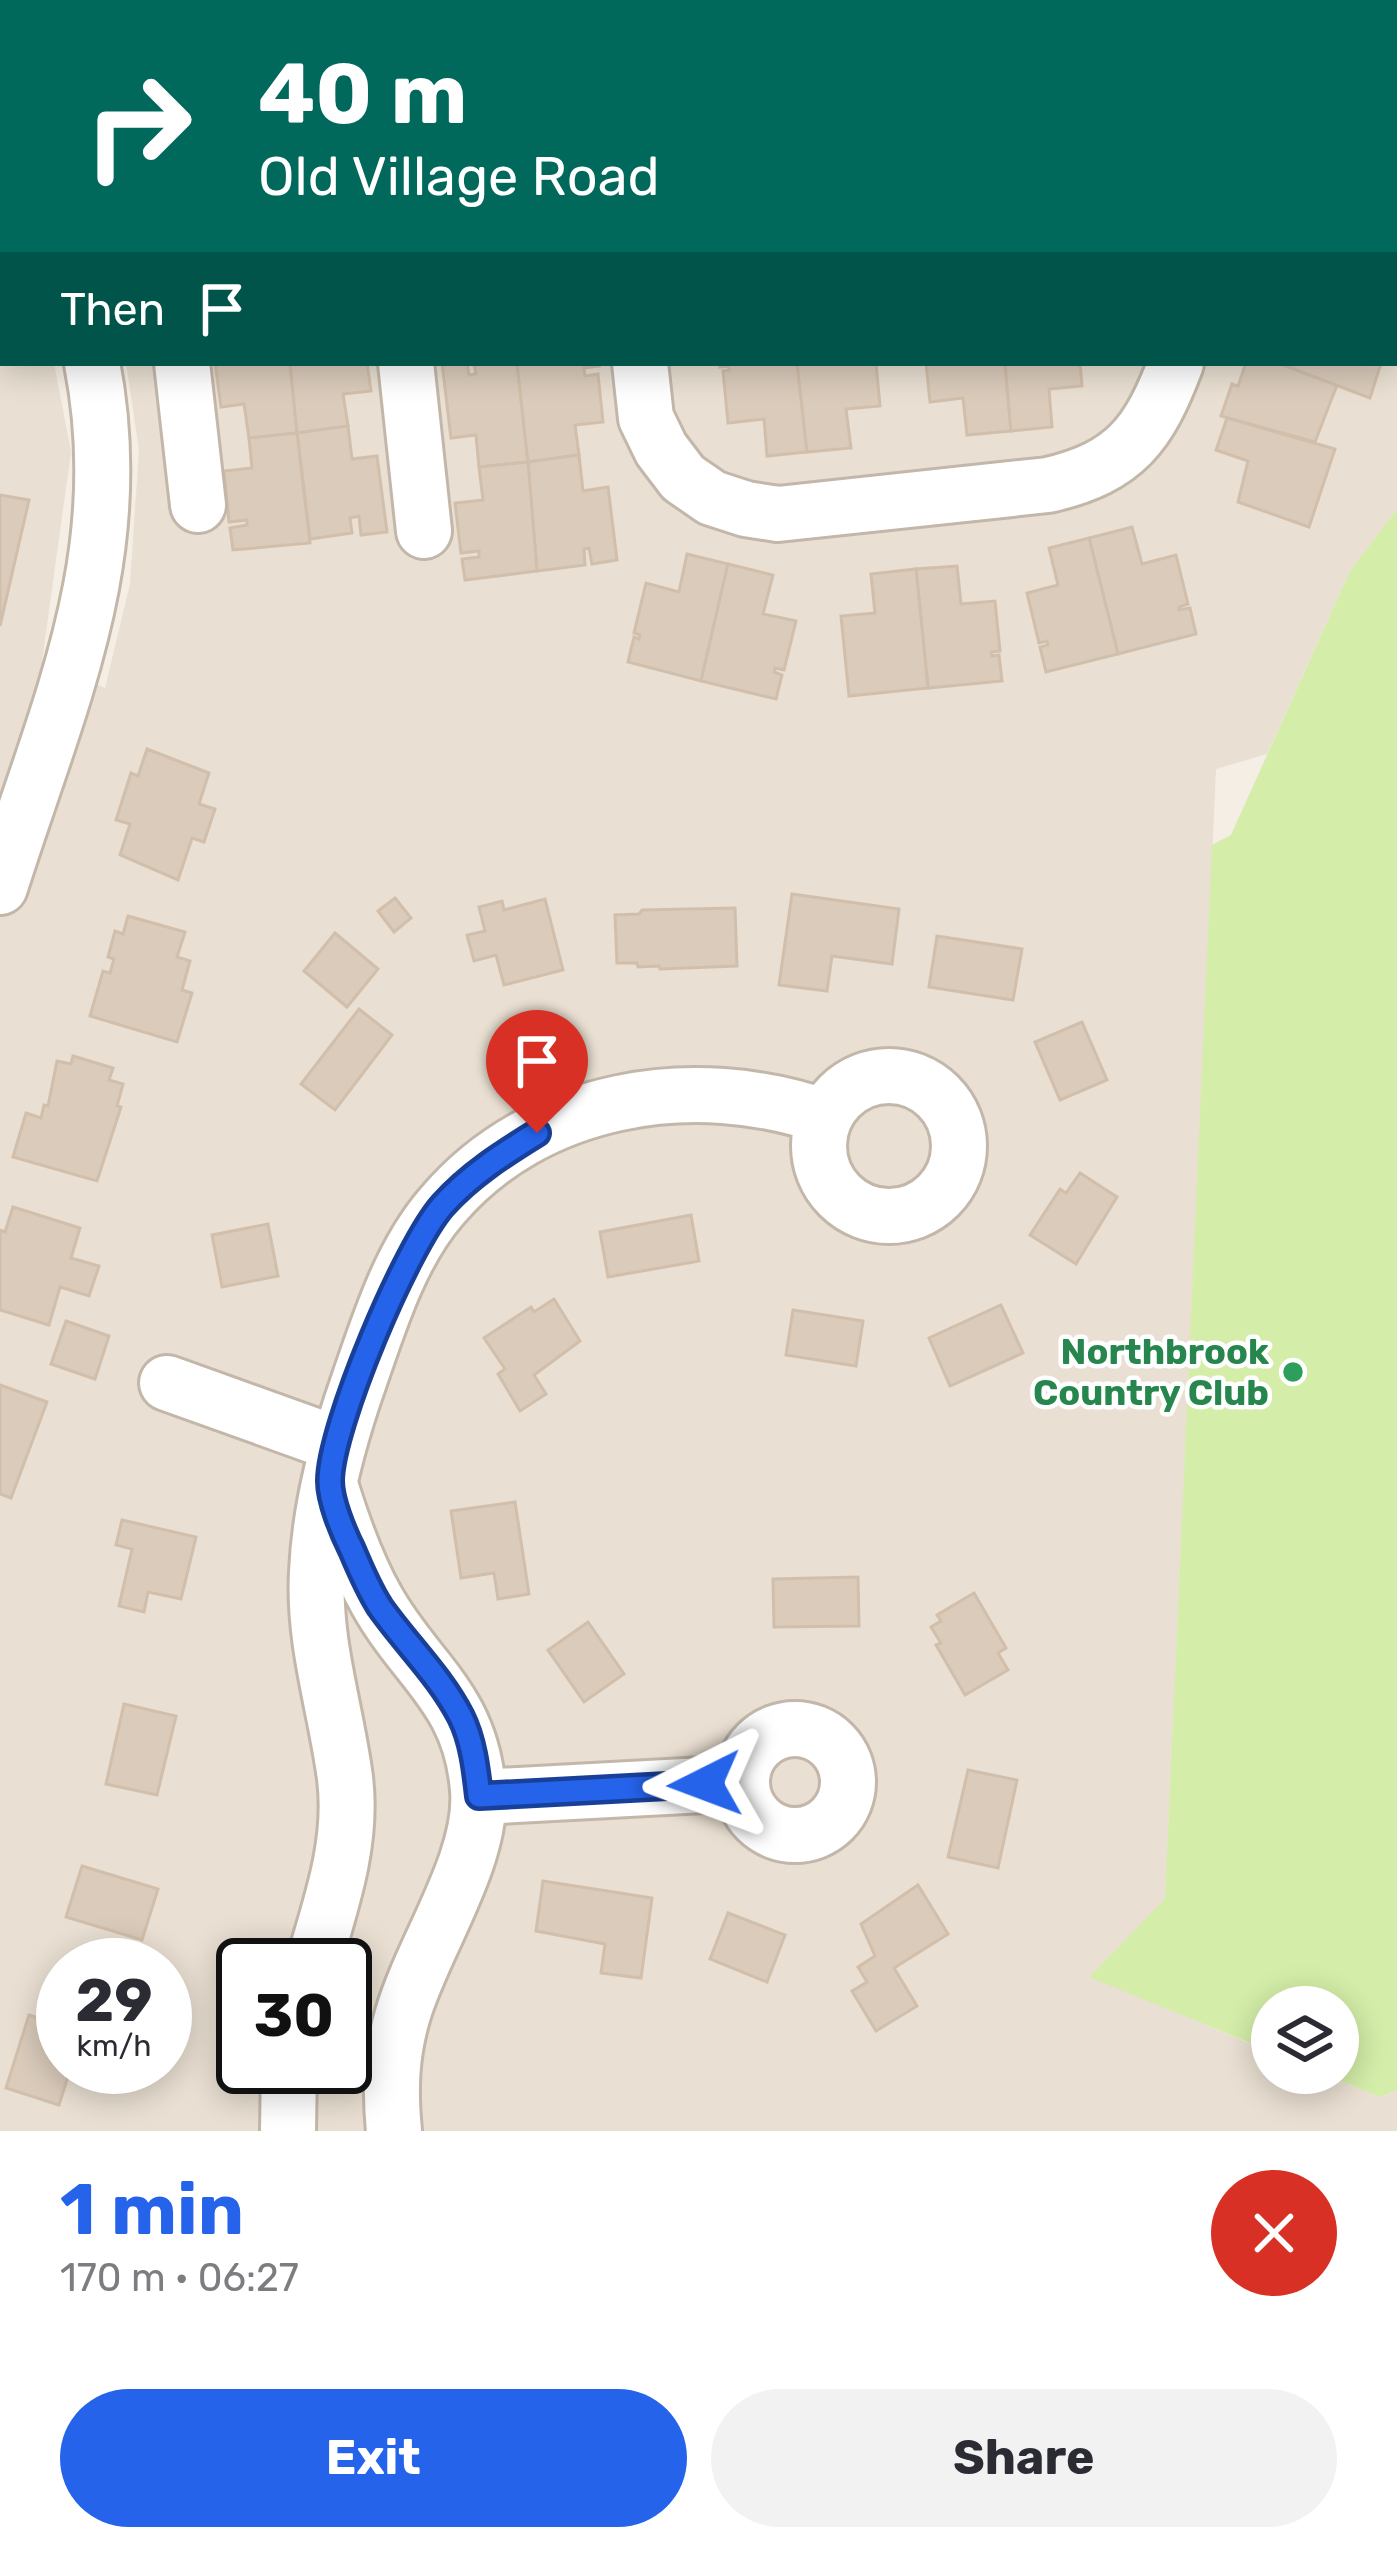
<!DOCTYPE html>
<html lang="en">
<head>
<meta charset="utf-8">
<style>
  :root { --surface:#fff; --page:#f2f2f3; --text:#2b2b33; --muted:#7c7c81; --accent:#2563eb }
  body { margin:0; font-family:Rubik,sans-serif; background:var(--page); color:var(--text); height:100vh; display:flex; flex-direction:column; font-size:45px; white-space:nowrap }
  * { box-sizing:border-box; margin:0 }
  p { font-size:39px; color:var(--muted) }
  .icon { flex:none; width:66px; height:66px; fill:none; stroke:currentColor; stroke-width:2; stroke-linecap:round; stroke-linejoin:round }
  .map { position:relative; height:2131px; overflow:hidden }
  .drawer { display:flex; flex-direction:column; background:var(--surface); flex:1 }
  .drawer>* { flex:none }
  .banner { position:absolute; left:0px; top:0px; width:1398px; height:366px; box-shadow:0 6px 30px #0003; background:#00695c; color:#fff; overflow:hidden }
  .tools { position:absolute; left:1251px; top:1986px; display:grid; gap:24px }
  .tools a { display:grid; place-items:center; width:108px; height:108px; border-radius:50%; background:var(--surface); box-shadow:0 6px 30px #0003; font-size:60px }
  .speed { position:absolute; left:36px; top:1938px; display:flex; gap:24px; font-size:60px; font-weight:700; text-align:center }
  .speed>* { display:grid; place-content:center; width:156px; height:156px; border-radius:50%; background:var(--surface); box-shadow:0 6px 30px #0003; line-height:1 }
  .speed small { font-size:30px; font-weight:400 }
  .speed .limit { border:6px solid #111; border-radius:18px; background:#fff; color:#111 }
  .pin { position:absolute; display:grid; place-items:center; width:102px; height:102px; color:#fff; margin:-123px -51px; border-radius:50% 50% 50% 0; rotate:-45deg; box-shadow:0 0 12px #0007 }
  .pin .icon { rotate:45deg }
  .me { position:absolute; width:132px; margin:-66px; rotate:267deg; stroke-linejoin:round; filter:drop-shadow(0 0 9px #0008) }
  .turn { display:flex; align-items:center; gap:42px; height:252px; padding:0 60px; font-size:54px }
  .turn .icon { width:156px; height:156px; stroke-width:2.5 }
  .turn b { display:block; font-size:84px; line-height:102px }
  .then { display:flex; align-items:center; height:114px; padding:0 60px; background:#0003; gap:24px; font-size:45px }
  .round { display:grid; place-items:center; flex:none; width:126px; height:126px; border-radius:63px; background:var(--page) }
  .summary { display:flex; align-items:center; justify-content:space-between; height:204px; padding:0 60px }
  h1 { font-size:72px; font-weight:700; line-height:90px; color:var(--accent) }
  .cta { display:flex; gap:24px; margin-top:auto; padding:24px 60px }
  .cta a { flex:1; height:138px; border-radius:72px; background:var(--accent); color:#fff; font-size:48px; font-weight:700; line-height:138px; text-align:center }
  .cta a+a { background:var(--page); color:var(--text) }
  .map>svg:first-child { display:block }
  .residential { fill:#e9dfd2; fill-rule:evenodd }
  .green { fill:#d4eda8 }
  .building { fill:#dacbbb; stroke:#d2bfab; stroke-width:3 }
  .lines { fill:none; stroke-linecap:round; stroke-linejoin:round }
  .minor-casing { stroke:#c3b7a9; stroke-width:60 }
  .minor { stroke:#fff; stroke-width:54 }
  .route-casing { stroke:#184099; stroke-width:30 }
  .route { stroke:#2563eb; stroke-width:21 }
  .leisure-dot { fill:#2e9e5b; stroke:#fff; stroke-width:4.5 }
  .labels { text-anchor:middle; stroke-width:9; stroke-linejoin:round; paint-order:stroke }
  .leisure-label { font-size:36px; font-weight:bold; fill:#27864d; stroke:#fff; text-anchor:end }
</style>
</head>
<body>
<div class="map">
<svg width="1397" height="2131" viewBox="0 0 1397 2131">
  <rect width="100%" height="100%" fill="#f4eee4"/>
  <path class="residential" d="M0,0H1397V509L1350,571L1267,754L1216,769L1165,1900L1090,1976L1272,2053V2073H1321L1381,2097L1397,2090V2131H0V161L3,363H54L71,452L42,661L105,688L130,584L139,450L126,363H1395V3H3L0,19ZM63,1965H165V2067H63ZM243,1965H345V2067H243Z"/>
  <polygon class="green" points="1397,509 1397,2090 1380,2097 1322,2073 1338,2073 1338,2007 1272,2007 1272,2052 1089,1977 1165,1899 1212,845 1231,835 1350,571"/>
  <g class="building">
    <polygon points="215,363 290,363 297,433 249,438 244,404 221,407"/>
    <polygon points="290,363 367,363 371,391 343,394 348,426 297,433"/>
    <polygon points="442,363 467,363 469,375 476,374 474,363 517,363 528,462 479,467 476,435 451,438"/>
    <polygon points="517,363 598,363 599,366 584,368 585,376 598,374 603,422 575,425 579,455 528,462"/>
    <polygon points="720,363 797,363 807,452 767,456 764,419 728,423 723,371 729,370 729,366 720,367"/>
    <polygon points="797,363 876,363 880,406 846,409 851,448 807,452"/>
    <polygon points="926,363 1005,363 1011,431 967,435 963,398 930,402"/>
    <polygon points="1005,363 1080,363 1082,386 1049,389 1052,427 1011,431"/>
    <polygon points="1246,363 1278,363 1337,385 1315,442 1221,416 1232,384 1238,386"/>
    <polygon points="1278,363 1381,363 1370,398"/>
    <polygon points="1227,418 1335,449 1309,527 1238,502 1248,461 1216,450"/>
    <polygon points="348,426 352,459 377,456 387,532 361,535 359,516 350,518 352,533 310,539 297,433"/>
    <polygon points="297,433 310,543 233,550 230,528 247,525 247,520 229,522 224,471 252,468 249,438"/>
    <polygon points="579,455 583,491 608,487 617,560 592,564 589,548 584,549 585,565 537,571 528,462"/>
    <polygon points="528,462 537,571 465,580 462,559 479,557 479,551 461,553 455,503 483,500 479,467"/>
    <polygon points="0,495 29,500 0,626"/>
    <polygon points="1132,527 1142,564 1176,555 1188,604 1179,607 1179,610 1190,608 1196,634 1118,654 1089,538"/>
    <polygon points="1089,538 1118,654 1046,672 1040,647 1048,645 1047,641 1039,643 1027,593 1058,585 1049,548"/>
    <polygon points="687,554 728,564 701,681 628,662 634,637 639,639 640,635 634,633 646,583 679,592"/>
    <polygon points="728,564 773,575 763,614 796,621 784,670 775,668 774,672 782,675 776,699 701,681"/>
    <polygon points="957,566 961,604 995,601 1000,651 991,652 992,656 999,655 1002,681 928,688 916,569"/>
    <polygon points="916,569 928,688 849,696 841,616 875,613 871,574"/>
    <polygon points="147,749 209,773 199,804 215,809 204,842 192,838 178,880 120,855 130,824 116,820 131,773 138,776"/>
    <polygon points="792,894 899,909 892,964 832,956 827,991 779,985"/>
    <polygon points="395,898 411,918 394,932 378,911"/>
    <polygon points="545,899 563,970 504,985 496,955 474,961 467,935 485,931 479,907 502,901 504,910"/>
    <polygon points="735,908 737,966 660,969 659,966 638,967 637,963 617,963 615,915 639,914 642,910"/>
    <polygon points="128,916 185,932 177,957 190,961 182,990 192,993 177,1042 90,1016 103,971 110,973 114,959 108,957 115,931 123,934"/>
    <polygon points="335,933 378,969 347,1007 304,971"/>
    <polygon points="937,936 1022,949 1013,1000 929,987"/>
    <polygon points="359,1009 392,1035 335,1110 301,1084"/>
    <polygon points="1082,1022 1107,1080 1060,1100 1035,1042"/>
    <polygon points="73,1056 113,1068 109,1080 123,1084 117,1106 121,1107 97,1181 13,1157 26,1113 41,1118 44,1105 48,1106 57,1061 71,1064"/>
    <polygon points="1080,1173 1117,1197 1076,1264 1030,1235 1060,1189 1066,1193"/>
    <polygon points="13,1207 80,1228 71,1258 99,1266 89,1296 60,1287 49,1325 0,1310 0,1230 5,1232"/>
    <polygon points="691,1215 699,1261 608,1277 600,1232"/>
    <polygon points="268,1224 278,1276 222,1287 212,1235"/>
    <polygon points="554,1299 580,1341 534,1375 546,1394 520,1411 498,1374 505,1369 484,1338 531,1307 534,1312"/>
    <polygon points="1001,1305 1023,1353 950,1386 929,1338"/>
    <polygon points="793,1310 863,1321 856,1366 786,1355"/>
    <polygon points="66,1321 109,1336 95,1379 51,1364"/>
    <polygon points="0,1385 47,1402 11,1498 0,1494"/>
    <polygon points="515,1502 529,1594 498,1599 494,1573 461,1578 451,1511"/>
    <polygon points="122,1520 196,1537 181,1599 148,1592 144,1612 119,1606 132,1549 116,1545"/>
    <polygon points="858,1577 859,1626 774,1627 773,1579"/>
    <polygon points="974,1593 1006,1648 998,1653 1008,1670 965,1695 936,1645 941,1643 931,1627 941,1621 937,1615"/>
    <polygon points="588,1622 624,1674 584,1702 548,1650"/>
    <polygon points="124,1704 176,1716 157,1795 106,1784"/>
    <polygon points="968,1770 1017,1780 998,1868 948,1857"/>
    <polygon points="82,1866 158,1889 142,1940 66,1917"/>
    <polygon points="543,1881 652,1898 641,1978 601,1973 605,1944 536,1931"/>
    <polygon points="918,1885 948,1934 894,1968 917,2006 876,2031 852,1991 867,1982 858,1967 875,1956 861,1924"/>
    <polygon points="728,1913 785,1935 767,1982 710,1959"/>
    <polygon points="29,2015 62,2026 57,2041 63,2043 63,2067 71,2067 59,2105 6,2088"/>
  </g>
  <g class="lines">
    <defs>
      <g id="minor">
        <polyline points="367,0 367,3"/>
        <polyline points="600,0 600,3"/>
        <polyline points="834,0 834,3"/>
        <polyline points="1065,0 1065,3"/>
        <polyline points="72,3 76,0"/>
        <polyline points="1312,3 1313,0"/>
        <polyline points="0,60 3,57"/>
        <polyline points="0,105 3,110"/>
        <polyline points="182,363 198,505"/>
        <polyline points="406,363 424,531"/>
        <path d="M640,363L646,418L661,449L683,478L712,498L746,509L778,514L1048,485C1126,467 1149,434 1176,363"/>
        <path d="M0,887C57,707 130,557 92,363"/>
        <circle cx="889" cy="1146" r="70"/>
        <polyline points="167,1383 337,1444"/>
        <path d="M332,1491C344,1529 357,1566 377,1601C417,1672 471,1698 478,1790C484,1859 422,1948 403,2014C391,2054 390,2090 394,2131"/>
        <circle cx="795" cy="1782" r="53"/>
        <polyline points="479,1797 741,1783"/>
        <path d="M313,1965C331,1904 353,1843 345,1778C336,1709 313,1643 317,1572C320,1505 338,1440 360,1378C380,1320 401,1253 442,1206C535,1096 694,1071 825,1117"/>
        <polyline points="288,2131 289,2067"/>
      </g>
    </defs>
    <use href="#minor" class="minor-casing"/>
    <use href="#minor" class="minor"/>
  </g>
  <g class="lines">
    <defs>
      <path id="route" d="M537,1133C503,1154 470,1175 443,1205C407,1245 330,1427 330,1481C330,1501 343,1532 352,1550C360,1569 369,1590 380,1607C406,1644 440,1676 461,1717C473,1741 476,1770 479,1796L705,1784"/>
    </defs>
    <use href="#route" class="route-casing"/>
    <use href="#route" class="route"/>
  </g>
  <circle class="leisure-dot" cx="1293" cy="1372" r="12"/>
  <g class="labels">
    <g class="leisure-label">
      <text x="1269" y="1364">Northbrook<tspan x="1269" dy="41">Country Club</tspan></text>
    </g>
  </g>
</svg>
<div class="tools">
<a><svg class="icon" aria-label="layers" viewBox="0 0 24 24"><path d="M12 4l9 5-9 5-9-5zM3 14l9 5 9-5"/></svg></a>
</div>
<div class="speed"><div>29<small>km/h</small></div><div class="limit">30</div></div>
<div class="pin" style="left:537px;top:1133px;background:#d93025"><svg class="icon" aria-label="arrive" viewBox="0 0 24 24"><path d="M6 21V4h12l-3 4 3 4H6"/></svg></div>
<svg class="me" style="left:705px;top:1784px" viewBox="-20 -20 40 40"><path d="M0-17L14 15 0 8-14 15z" fill="#2563eb" stroke="#fff" stroke-width="4"/></svg>
<div class="banner">
<div class="turn"><svg class="icon" aria-label="right" viewBox="0 0 24 24"><path d="M7 20v-9h11M14 6l5 5-5 5"/></svg><div><b>40 m</b>Old Village Road</div></div>
<div class="then">Then<svg class="icon" aria-label="arrive" viewBox="0 0 24 24"><path d="M6 21V4h12l-3 4 3 4H6"/></svg></div>
</div>
</div>
<section class="drawer">
<div class="summary"><div><h1>1 min</h1><p>170 m · 06:27</p></div><a class="round" style="background:#d93025;color:#fff"><svg class="icon" aria-label="close" viewBox="0 0 24 24"><path d="M6 6l12 12M18 6L6 18"/></svg></a></div>
<div class="cta"><a>Exit</a><a>Share</a></div>
</section>
</body>
</html>
